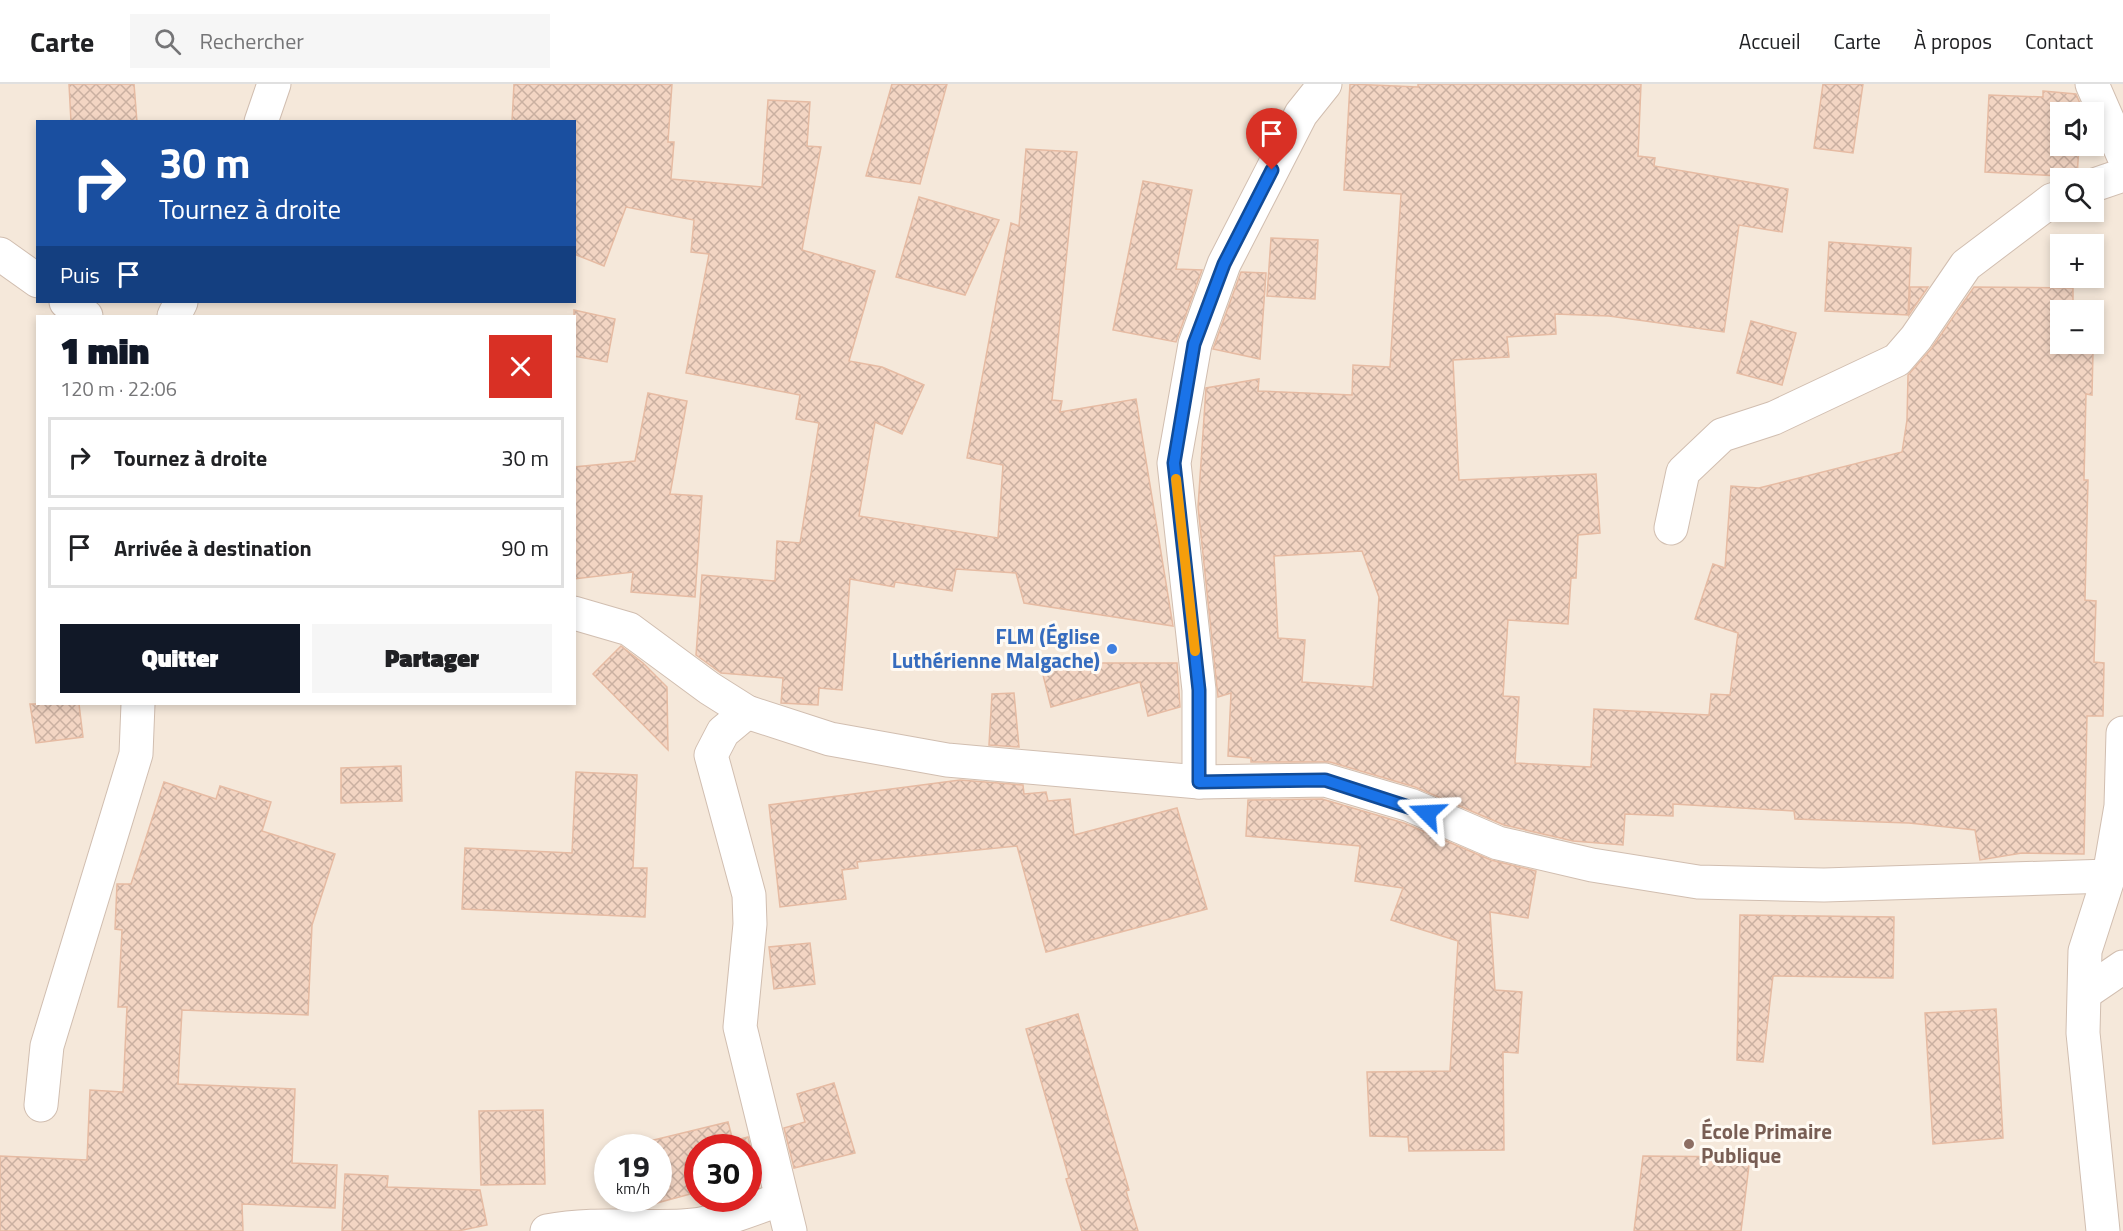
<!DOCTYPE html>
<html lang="fr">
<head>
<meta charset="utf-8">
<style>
  :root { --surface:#fff; --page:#f6f6f6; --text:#202124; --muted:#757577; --line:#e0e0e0; --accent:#111827 }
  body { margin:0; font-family:"Titillium Web",sans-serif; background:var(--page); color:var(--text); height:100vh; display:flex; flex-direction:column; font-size:22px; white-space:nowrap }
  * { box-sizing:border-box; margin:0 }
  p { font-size:20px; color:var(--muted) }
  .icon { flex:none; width:33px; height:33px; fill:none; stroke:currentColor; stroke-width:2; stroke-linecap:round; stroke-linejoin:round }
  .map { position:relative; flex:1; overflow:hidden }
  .drawer { position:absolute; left:36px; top:231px; width:540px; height:390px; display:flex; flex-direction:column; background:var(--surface); border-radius:0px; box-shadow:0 3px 9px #0003 }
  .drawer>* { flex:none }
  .guide { position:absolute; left:36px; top:36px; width:540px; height:183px; border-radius:0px; box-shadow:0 3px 9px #0003; background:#1a4fa0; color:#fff; overflow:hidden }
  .buttons { position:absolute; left:2050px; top:18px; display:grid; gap:12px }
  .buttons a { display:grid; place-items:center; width:54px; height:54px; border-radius:0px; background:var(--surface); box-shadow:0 3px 9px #0003; font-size:30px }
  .speed { position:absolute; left:594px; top:1050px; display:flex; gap:12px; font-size:30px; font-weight:700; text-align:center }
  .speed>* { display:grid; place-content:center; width:78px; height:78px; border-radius:50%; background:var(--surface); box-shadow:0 3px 9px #0003; line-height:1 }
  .speed small { font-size:15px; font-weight:400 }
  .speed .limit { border:9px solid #d22; background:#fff; color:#111 }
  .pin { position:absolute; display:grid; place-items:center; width:51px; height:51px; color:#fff; margin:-62px -26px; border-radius:50% 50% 50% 0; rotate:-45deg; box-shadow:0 0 6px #0007 }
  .pin .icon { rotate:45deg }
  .me { position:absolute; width:66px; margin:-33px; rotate:291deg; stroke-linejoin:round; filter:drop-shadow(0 0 4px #0008) }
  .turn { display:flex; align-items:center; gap:21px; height:126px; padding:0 24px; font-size:27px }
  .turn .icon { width:78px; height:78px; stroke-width:2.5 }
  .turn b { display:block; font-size:42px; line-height:51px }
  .then { display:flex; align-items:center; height:57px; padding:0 24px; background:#0003; gap:12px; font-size:22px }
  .round { display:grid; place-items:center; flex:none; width:63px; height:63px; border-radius:0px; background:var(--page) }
  .summary { display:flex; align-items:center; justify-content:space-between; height:102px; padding:0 24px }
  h1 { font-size:36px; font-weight:800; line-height:45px; color:var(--accent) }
  .action { display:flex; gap:12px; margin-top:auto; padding:12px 24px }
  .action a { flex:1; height:69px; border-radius:0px; background:var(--accent); color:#fff; font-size:24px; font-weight:800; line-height:69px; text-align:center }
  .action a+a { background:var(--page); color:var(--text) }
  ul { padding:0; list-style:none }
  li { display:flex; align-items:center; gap:18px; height:81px; margin:0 12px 9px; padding:0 12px; border:3px solid var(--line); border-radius:0px }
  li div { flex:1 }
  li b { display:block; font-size:22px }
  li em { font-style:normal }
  header { display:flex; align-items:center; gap:36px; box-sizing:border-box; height:84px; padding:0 30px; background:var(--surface); border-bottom:2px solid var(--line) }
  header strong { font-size:28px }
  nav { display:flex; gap:33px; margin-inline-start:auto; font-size:21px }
  .search { width:420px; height:54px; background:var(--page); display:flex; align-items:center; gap:15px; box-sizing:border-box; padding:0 21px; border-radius:0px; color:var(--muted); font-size:22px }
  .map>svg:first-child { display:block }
  .residential { fill:#f5e8da; fill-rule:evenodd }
  .building { fill:url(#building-cross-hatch); stroke:#e6bba3; stroke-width:1.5; fill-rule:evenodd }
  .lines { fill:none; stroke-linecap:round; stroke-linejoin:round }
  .street-casing { stroke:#d1beb0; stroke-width:35 }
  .street { stroke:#fff; stroke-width:33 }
  .route-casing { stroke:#114b97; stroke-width:15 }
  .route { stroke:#1a73e8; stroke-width:10 }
  .slow { stroke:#f59e0b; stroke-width:10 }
  .shop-dot { fill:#3f7fe0; stroke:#fffaf3; stroke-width:2 }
  .education-dot { fill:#8d6e63; stroke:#fffaf3; stroke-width:2 }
  .labels { text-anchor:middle; stroke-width:6; stroke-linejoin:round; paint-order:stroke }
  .shop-label { font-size:21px; font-weight:bold; fill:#366cbe; stroke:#fffaf3; text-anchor:end }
  .education-label { font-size:21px; font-weight:bold; fill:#785e54; stroke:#fffaf3; text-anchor:start }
</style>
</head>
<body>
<header>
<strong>Carte</strong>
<div class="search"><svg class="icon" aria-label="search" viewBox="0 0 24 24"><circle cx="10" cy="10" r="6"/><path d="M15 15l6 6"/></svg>Rechercher</div>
<nav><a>Accueil</a><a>Carte</a><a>À propos</a><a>Contact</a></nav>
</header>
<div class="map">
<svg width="2123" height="1147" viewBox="0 0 2123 1147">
  <defs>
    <pattern id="building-cross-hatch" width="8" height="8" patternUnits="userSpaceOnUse" patternTransform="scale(1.5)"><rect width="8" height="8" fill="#f3d5c3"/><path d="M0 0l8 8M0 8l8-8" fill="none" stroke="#cab0a1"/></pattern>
  </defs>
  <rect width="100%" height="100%" fill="#fdf6ec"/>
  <path class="residential" d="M0,0H2123V1147H0ZM2061,28H2094V62H2061ZM38,38H574V218H38ZM2061,94H2094V128H2061ZM2061,160H2094V194H2061ZM2061,226H2094V260H2061ZM38,232H574V620H38ZM608,1064H658V1114H608ZM698,1064H748V1114H698Z"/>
  <g class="building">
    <polygon points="69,0 134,0 137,38 71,38"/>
    <polygon points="514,0 672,0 668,58 674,58 671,95 762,103 768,16 810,18 807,62 821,63 802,166 875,187 849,277 882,283 924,301 902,350 875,338 859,432 998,454 1003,381 967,374 1011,139 1019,142 1026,65 1077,68 1052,316 1062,317 1060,328 1136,315 1173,542 1024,519 1016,489 956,485 952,507 895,498 894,503 850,495 842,606 819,604 818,621 781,619 783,594 721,589 696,571 702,491 775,497 777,457 800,459 819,339 796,335 800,311 686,289 709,170 691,168 694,136 626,123 604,182 574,170 574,38 512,38"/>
    <polygon points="892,0 947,0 920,100 866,92"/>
    <path d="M1350,0L1418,3V0H1641L1638,72L1655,74L1654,82L1788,105L1782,148L1739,141L1724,248L1609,232L1555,230L1556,250L1507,253L1509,273L1453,276L1459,396L1596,390L1600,449L1578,451L1576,494H1571L1568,540L1508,536L1503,612L1519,613L1515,679L1591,683L1594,625L1709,631L1711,610L1730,611L1738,549L1695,535L1713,480L1725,484L1731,402L1759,404L1902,368L1907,336L1908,291L1931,265L1974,203L2073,204V226H2061V260H2073L2072,267L2093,268L2092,311L2086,310L2084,396H2088L2085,516L2096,517L2094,578L2104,579L2103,632H2087L2084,770L2022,769L1980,776L1975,746L1909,739L1795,735L1794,727L1673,720V732L1625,730L1623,761L1573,757L1504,741L1415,703L1330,678H1251V674L1228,672L1231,609L1218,613L1198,423L1206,304L1259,295L1258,307L1352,311L1353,281L1390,283L1401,110L1344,106ZM1362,467L1379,513L1373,603L1302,598L1305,556L1278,554L1274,472Z"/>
    <polygon points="1823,0 1863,0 1853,69 1814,64"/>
    <polygon points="2043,7 2076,10 2081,22 2081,28 2061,28 2061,62 2079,62 2077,93 1985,88 1989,11 2043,13"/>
    <polygon points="1143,97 1192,106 1176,185 1202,186 1176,258 1113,246"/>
    <polygon points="919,113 999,136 965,211 896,193"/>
    <polygon points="1271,154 1318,156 1315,215 1267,212"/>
    <polygon points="1829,158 1911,164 1908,231 1825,227"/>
    <polygon points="1241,188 1266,189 1260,275 1213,265"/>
    <polygon points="1910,203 1928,203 1909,231"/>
    <polygon points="574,226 615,235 607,278 574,272"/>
    <polygon points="1751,237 1796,249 1782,301 1737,289"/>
    <polygon points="648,309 687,317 670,410 702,412 695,513 631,508 633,488 574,495 574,383 635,377"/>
    <polygon points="621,562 643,579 667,603 668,666 593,590"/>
    <polygon points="1040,579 1177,579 1180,623 1148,632 1140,598 1051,623"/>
    <polygon points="1014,609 1019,663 989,661 992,610"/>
    <polygon points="30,620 79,620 83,653 36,659"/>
    <polygon points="401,682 402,717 341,719 341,684"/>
    <polygon points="576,688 637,691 633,784 647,784 645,833 462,825 465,764 572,769"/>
    <polygon points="960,696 1023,701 1024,710 1046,708 1048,717 1070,715 1074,751 1177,724 1207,825 1046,868 1017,762 857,778 858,784 842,786 846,815 780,823 769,721"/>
    <polygon points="164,698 216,715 220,702 271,718 262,747 335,770 312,841 308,931 182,926 178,1000 295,1005 292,1079 337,1081 335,1124 242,1120 243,1147 0,1147 0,1072 87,1076 90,1006 123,1008 127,923 118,923 122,846 115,845 117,800 131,800"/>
    <polygon points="1322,715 1404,739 1491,776 1536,787 1528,834 1490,828 1495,906 1522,908 1518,969 1503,968 1504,1066 1409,1067 1408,1053 1370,1052 1367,988 1450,987 1458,857 1391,836 1403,804 1355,797 1360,762 1246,752 1248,716"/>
    <polygon points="1740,831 1894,833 1893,894 1773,892 1763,978 1737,976"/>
    <polygon points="810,859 815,900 774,905 769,863"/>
    <polygon points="1996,925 2003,1054 1933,1060 1925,929"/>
    <polygon points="1078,930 1129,1106 1126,1107 1138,1147 1082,1147 1066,1095 1069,1094 1026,945"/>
    <polygon points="834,999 855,1069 794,1084 784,1044 805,1038 797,1010"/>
    <polygon points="543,1026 545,1100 481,1101 479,1027"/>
    <polygon points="728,1038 733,1057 748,1053 758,1093 748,1096 748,1064 698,1064 698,1108 653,1120 651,1114 658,1114 658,1064 638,1064 637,1060"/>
    <polygon points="1643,1072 1750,1073 1741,1147 1634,1147"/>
    <polygon points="345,1090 388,1092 387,1103 480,1106 487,1141 458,1147 342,1147"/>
  </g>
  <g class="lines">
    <defs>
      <g id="street">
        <polyline points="2092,0 2123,71"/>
        <polyline points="261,38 274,0"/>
        <polyline points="2094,101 2123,91"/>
        <polyline points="0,170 38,197"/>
        <polyline points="66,218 86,232"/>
        <polyline points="174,232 181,218"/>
        <polyline points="1671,444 1683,388 1722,351 1774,334 1897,276 1916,254 1966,181 2052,116 2061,113"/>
        <polyline points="574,529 629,545 709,604 747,628 830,655 947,676 1199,698 1325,696 1410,721 1498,759 1592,781 1698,798 1824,801 2109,792"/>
        <polyline points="747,628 723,648 711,671 749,811 750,840 740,943 790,1147"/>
        <polyline points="1199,698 1199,606 1174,379 1195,260 1224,180 1301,30 1325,0"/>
        <polyline points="2085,909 2123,883"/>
        <polyline points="41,1021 47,962 136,670 138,620"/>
        <path d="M547,1147C592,1138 637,1144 682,1142C715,1141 750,1126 781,1115"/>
        <polyline points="2103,1147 2083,949 2085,867 2109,792 2121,722 2123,649"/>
      </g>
    </defs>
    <use href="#street" class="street-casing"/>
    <use href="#street" class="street"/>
  </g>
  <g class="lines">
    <defs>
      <polyline id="route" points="1272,86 1224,180 1194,260 1174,379 1199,606 1199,698 1325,696 1427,729"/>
    </defs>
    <use href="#route" class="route-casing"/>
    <use href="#route" class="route"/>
    <polyline class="slow" points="1176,395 1195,567"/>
  </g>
  <circle class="shop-dot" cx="1112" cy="565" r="6"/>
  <circle class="education-dot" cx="1689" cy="1060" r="6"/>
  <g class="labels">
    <g class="shop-label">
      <text x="1100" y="560">FLM (Église<tspan x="1100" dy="24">Luthérienne Malgache)</tspan></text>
    </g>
    <g class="education-label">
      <text x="1701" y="1055">École Primaire<tspan x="1701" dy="24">Publique</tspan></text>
    </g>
  </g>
</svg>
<div class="buttons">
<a><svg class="icon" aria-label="sound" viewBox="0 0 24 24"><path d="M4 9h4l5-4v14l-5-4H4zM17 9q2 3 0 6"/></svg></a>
<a><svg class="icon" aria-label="search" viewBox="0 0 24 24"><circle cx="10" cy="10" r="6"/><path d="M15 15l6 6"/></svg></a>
<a>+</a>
<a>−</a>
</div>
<div class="speed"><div>19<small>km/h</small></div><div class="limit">30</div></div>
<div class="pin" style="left:1272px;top:86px;background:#d93025"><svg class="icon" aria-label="arrive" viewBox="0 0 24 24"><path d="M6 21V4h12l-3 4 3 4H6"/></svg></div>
<svg class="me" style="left:1427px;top:729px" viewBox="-20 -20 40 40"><path d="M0-17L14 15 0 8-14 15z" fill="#1a73e8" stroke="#fff" stroke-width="4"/></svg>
<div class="guide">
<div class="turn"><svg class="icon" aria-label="right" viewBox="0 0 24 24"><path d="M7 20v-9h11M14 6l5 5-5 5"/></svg><div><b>30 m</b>Tournez à droite</div></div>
<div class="then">Puis<svg class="icon" aria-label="arrive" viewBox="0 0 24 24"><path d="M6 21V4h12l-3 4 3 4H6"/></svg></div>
</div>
<section class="drawer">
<div class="summary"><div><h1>1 min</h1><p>120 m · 22:06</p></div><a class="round" style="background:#d93025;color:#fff"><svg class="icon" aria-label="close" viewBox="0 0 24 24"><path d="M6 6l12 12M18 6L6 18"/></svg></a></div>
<ul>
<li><svg class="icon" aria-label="right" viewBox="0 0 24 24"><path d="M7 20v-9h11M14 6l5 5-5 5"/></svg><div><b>Tournez à droite</b></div><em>30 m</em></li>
<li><svg class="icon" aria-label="arrive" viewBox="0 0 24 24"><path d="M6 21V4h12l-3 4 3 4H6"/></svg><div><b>Arrivée à destination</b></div><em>90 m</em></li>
</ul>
<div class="action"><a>Quitter</a><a>Partager</a></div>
</section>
</div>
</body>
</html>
